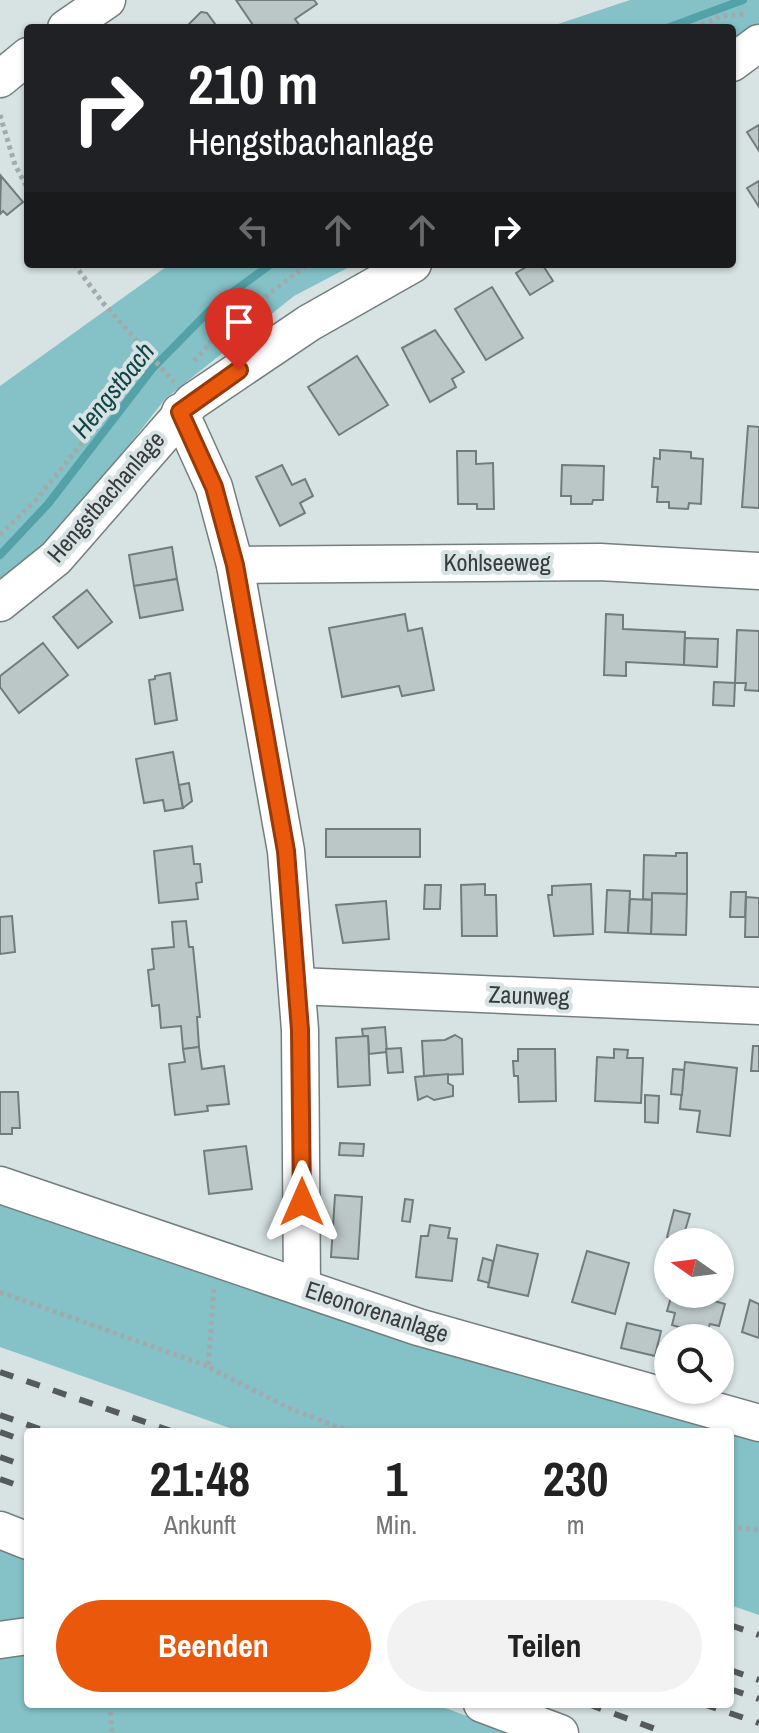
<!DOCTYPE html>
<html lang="de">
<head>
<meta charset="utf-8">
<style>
  :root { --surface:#fff; --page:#f2f2f2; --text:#222; --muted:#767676; --accent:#ea580c }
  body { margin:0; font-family:"Archivo Narrow",sans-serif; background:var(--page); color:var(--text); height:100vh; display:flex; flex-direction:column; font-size:30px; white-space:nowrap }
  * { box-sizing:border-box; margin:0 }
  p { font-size:26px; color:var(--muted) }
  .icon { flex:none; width:44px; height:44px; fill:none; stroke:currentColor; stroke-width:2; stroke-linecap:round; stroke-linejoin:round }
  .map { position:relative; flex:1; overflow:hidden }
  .drawer { position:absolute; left:24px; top:1428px; width:710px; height:280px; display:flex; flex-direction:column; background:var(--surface); border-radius:8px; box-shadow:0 2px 6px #0004 }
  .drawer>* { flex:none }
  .banner { position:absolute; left:24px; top:24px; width:712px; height:244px; border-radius:8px; box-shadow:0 2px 6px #0004; background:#202124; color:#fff; overflow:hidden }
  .needle { width:52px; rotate:284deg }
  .buttons { position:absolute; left:654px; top:1228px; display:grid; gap:16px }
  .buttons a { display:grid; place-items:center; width:80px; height:80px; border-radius:50%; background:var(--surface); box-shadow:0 2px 6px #0004; font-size:40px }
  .pin { position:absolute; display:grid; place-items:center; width:68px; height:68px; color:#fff; margin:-82px -34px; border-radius:50% 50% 50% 0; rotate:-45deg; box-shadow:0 0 8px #0007 }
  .pin .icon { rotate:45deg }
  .me { position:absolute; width:88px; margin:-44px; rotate:0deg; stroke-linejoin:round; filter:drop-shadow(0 0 6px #0008) }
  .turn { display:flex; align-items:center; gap:28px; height:168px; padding:0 32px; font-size:36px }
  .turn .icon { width:104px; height:104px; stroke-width:2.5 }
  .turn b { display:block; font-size:56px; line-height:68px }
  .lanes { display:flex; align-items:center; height:76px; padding:0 32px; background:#0003; justify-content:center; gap:40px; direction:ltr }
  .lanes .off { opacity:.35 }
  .eta { display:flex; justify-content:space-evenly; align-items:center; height:136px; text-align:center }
  .eta b { font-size:48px; font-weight:800; line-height:56px }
  .primary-button { display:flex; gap:16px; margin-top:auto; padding:16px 32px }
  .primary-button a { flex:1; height:92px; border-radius:48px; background:var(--accent); color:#fff; font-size:32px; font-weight:800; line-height:92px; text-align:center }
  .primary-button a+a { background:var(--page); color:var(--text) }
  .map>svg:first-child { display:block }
  .green { fill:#84c2c7 }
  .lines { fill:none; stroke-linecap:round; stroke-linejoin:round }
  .stream { stroke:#53a2a8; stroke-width:8 }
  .building { fill:#bbc6c7; stroke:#727c7d; stroke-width:2 }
  .minor-casing { stroke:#747e7f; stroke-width:39 }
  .path { stroke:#a2abac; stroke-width:5; stroke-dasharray:4 4; stroke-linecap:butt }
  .minor { stroke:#fff; stroke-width:36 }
  .rail { stroke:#555b5c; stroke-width:6; stroke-dasharray:14 14; stroke-linecap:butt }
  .route-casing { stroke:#983908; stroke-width:20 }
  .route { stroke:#ea580c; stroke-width:14 }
  .labels { text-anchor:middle; stroke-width:8; stroke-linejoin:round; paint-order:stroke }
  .street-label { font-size:24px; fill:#383c3d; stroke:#d7e2e3 }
  .water-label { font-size:26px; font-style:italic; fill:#124549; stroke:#d7e2e3 }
</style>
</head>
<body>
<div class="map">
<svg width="759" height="1733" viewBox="0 0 759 1733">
  <rect width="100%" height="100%" fill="#d7e2e3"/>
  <g class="green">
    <polygon points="630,0 759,0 759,31 732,47 732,28 546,28"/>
    <polygon points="170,264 355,264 294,296 165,399 47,550 0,587 0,386"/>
    <polygon points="0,1195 759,1435 759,1615 730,1605 730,1432 241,1432 0,1347"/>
    <polygon points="0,1550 28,1559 28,1704 434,1704 514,1733 0,1733"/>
  </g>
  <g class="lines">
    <g class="stream">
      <polyline points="667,28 743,0"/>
      <polyline points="0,555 48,504 152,369 215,305 271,264"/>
    </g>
  </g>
  <g class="building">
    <polygon points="236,0 314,0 317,4 295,19 300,26 298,28 255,28"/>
    <polygon points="201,12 207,13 218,28 185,28"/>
    <polygon points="759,125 759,151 747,132"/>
    <polygon points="1,176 23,202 7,215 3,211 0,214"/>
    <polygon points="759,181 759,207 747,188"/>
    <polygon points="531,264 542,264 553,281 530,295 516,273"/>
    <polygon points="492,287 523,338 486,360 455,309"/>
    <polygon points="435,330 464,372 452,379 456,387 430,402 402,348"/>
    <polygon points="357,356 388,405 339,435 308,387"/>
    <polygon points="748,426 759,427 759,508 742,507"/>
    <polygon points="660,450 691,452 691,458 703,459 701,504 689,503 688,509 669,508 669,502 657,502 658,487 652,487 654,458 660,459"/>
    <polygon points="457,451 476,451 476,464 493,463 494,509 477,509 477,504 458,504"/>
    <polygon points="282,465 292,485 305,479 313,496 300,503 305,513 280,526 256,477"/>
    <polygon points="562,465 604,466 603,500 593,500 592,504 571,504 571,496 561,496"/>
    <polygon points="172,547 177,579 134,586 129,555"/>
    <polygon points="177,579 183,610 140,618 134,586"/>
    <polygon points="87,590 112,622 78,648 53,617"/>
    <polygon points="405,614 408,631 422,628 434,690 402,696 399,686 342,697 329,628"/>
    <polygon points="606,614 623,615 623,629 685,632 684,665 626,662 626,676 604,675"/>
    <polygon points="737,630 759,631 759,691 745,690 746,683 735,683"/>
    <polygon points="685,638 718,639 717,667 684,665"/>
    <polygon points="43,643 68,675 19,713 0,687 0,676"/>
    <polygon points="170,673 177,720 155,724 149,680 155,679 155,676"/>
    <polygon points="714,682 735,683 734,706 713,705"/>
    <polygon points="173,752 183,808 165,811 163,800 144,803 136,759"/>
    <polygon points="189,783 192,801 183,808 179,785"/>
    <rect x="326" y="829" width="94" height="28"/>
    <polygon points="192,846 194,864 200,864 202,882 196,883 198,899 159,903 154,851"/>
    <polygon points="676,853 687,853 687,894 652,893 652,900 643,899 644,855 676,856"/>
    <polygon points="485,884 485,895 496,895 497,936 462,936 461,885"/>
    <polygon points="591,884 593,934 554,936 548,895 552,895 552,886"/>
    <polygon points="425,885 441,885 440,909 424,909"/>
    <polygon points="607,890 630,891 628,933 605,932"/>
    <polygon points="731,892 746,892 745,917 730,917"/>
    <polygon points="652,893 687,894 686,935 651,934"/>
    <polygon points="746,897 759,898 759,937 745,937"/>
    <polygon points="630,899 652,900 651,934 628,933"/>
    <polygon points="386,901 389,939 343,943 336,905"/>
    <polygon points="12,916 15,952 0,954 0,917"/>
    <polygon points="186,921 189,947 193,947 200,1017 197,1017 199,1047 183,1049 181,1026 161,1028 159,1005 152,1006 148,970 154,969 152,949 174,947 172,922"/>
    <polygon points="385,1027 387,1052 369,1054 368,1036 363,1036 362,1029"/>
    <polygon points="455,1035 462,1039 463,1074 424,1076 422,1041 445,1040"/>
    <polygon points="368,1036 370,1085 338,1087 336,1038"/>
    <polygon points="753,1046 759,1046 759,1071 751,1071"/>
    <polygon points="199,1047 202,1069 224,1066 229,1104 207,1106 208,1111 175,1115 169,1064 185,1062 183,1049"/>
    <polygon points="401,1048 403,1072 388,1073 386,1049"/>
    <polygon points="518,1049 555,1049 556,1101 519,1102 518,1076 514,1076 513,1061 518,1061"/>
    <polygon points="614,1049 628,1050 627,1058 643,1058 641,1103 595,1101 597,1057 614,1058"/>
    <polygon points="685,1062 737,1068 730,1136 697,1132 700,1111 680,1109"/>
    <polygon points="673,1069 684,1070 682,1095 671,1094"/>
    <polygon points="448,1074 448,1083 453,1086 453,1096 434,1100 427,1096 418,1100 415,1077"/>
    <polygon points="0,1092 18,1092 20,1128 12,1128 12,1134 0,1134"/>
    <polygon points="645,1095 659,1096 658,1123 645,1122"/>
    <polygon points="340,1143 364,1144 363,1156 339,1155"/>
    <polygon points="246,1146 252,1189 209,1194 204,1151"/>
    <polygon points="335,1195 362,1197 358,1259 331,1257"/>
    <polygon points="405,1199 413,1200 410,1222 402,1221"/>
    <polygon points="674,1210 690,1214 682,1241 667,1237"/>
    <polygon points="430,1225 450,1228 448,1238 457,1239 452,1281 416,1277 421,1236 428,1236"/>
    <polygon points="497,1245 538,1254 528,1296 488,1287"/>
    <polygon points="587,1251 629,1263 615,1314 572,1302"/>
    <polygon points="483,1258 493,1261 489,1283 478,1280"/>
    <polygon points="672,1294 715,1294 714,1301 725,1304 719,1326 710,1324 706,1335 672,1325 675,1313 667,1311"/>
    <polygon points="750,1300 759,1304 759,1338 742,1332"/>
    <polygon points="627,1323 661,1331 655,1356 621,1348"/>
  </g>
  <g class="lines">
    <defs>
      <g id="minor">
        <polyline points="66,28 107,0"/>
        <polyline points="732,63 759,43"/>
        <polyline points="0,79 28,56"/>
        <polyline points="180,412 214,487 235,565 286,851 300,1030 302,1287"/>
        <polyline points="235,565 600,562 759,571"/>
        <polyline points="0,603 56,558 192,402 309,323 413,264"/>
        <polyline points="298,986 759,1006"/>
        <polyline points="0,1185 418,1327 759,1423"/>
        <polyline points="0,1530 28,1541"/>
        <polyline points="0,1640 28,1636"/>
        <polyline points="482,1704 560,1733"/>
      </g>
    </defs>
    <use href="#minor" class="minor-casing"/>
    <g class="path">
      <polyline points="694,28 721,16 746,14"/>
      <polyline points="0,115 15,165 28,189"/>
      <polyline points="74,264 103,303 174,382"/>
      <polyline points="194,361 220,332 308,264"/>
      <polyline points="0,535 37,499 150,358"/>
      <polyline points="214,1289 208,1367 291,1409 351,1432"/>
      <polyline points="0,1292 207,1366"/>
      <polyline points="730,1527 759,1530"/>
      <polyline points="110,1704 112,1733"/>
    </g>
    <use href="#minor" class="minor"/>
    <g class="rail">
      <polyline points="0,1372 174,1432"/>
      <polyline points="0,1415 48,1432"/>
      <polyline points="0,1432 28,1442"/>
      <polyline points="0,1457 28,1467"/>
      <polyline points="0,1479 28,1489"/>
      <polyline points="730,1625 759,1635"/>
      <polyline points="730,1670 759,1680"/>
      <polyline points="730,1689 759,1699"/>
      <polyline points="588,1704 666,1733"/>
      <polyline points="703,1704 759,1723"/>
    </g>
  </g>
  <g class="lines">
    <defs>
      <polyline id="route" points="239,370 180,412 214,487 235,565 286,851 300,1030 302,1202"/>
    </defs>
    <use href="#route" class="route-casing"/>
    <use href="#route" class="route"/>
  </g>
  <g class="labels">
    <g class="street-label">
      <text transform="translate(106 497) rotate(-49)" y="8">Hengstbachanlage</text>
      <text x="497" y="571">Kohlseeweg</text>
      <text transform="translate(529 996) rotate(2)" y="8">Zaunweg</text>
      <text transform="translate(377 1312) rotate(18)" y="8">Eleonorenanlage</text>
    </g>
    <g class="water-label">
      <text transform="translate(113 390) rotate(-51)" y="9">Hengstbach</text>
    </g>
  </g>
</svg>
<div class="buttons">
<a><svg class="needle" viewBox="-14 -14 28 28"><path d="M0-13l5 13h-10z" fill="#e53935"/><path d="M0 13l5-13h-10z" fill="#767676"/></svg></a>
<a><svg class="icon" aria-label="search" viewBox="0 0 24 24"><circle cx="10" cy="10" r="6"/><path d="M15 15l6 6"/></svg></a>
</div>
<div class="pin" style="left:239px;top:370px;background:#d93025"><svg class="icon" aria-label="arrive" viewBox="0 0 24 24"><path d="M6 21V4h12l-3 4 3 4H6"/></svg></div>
<svg class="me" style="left:302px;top:1202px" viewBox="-20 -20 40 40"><path d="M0-17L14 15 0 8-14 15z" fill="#ea580c" stroke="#fff" stroke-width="4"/></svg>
<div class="banner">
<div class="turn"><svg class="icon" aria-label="right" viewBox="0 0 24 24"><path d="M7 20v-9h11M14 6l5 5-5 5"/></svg><div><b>210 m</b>Hengstbachanlage</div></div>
<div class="lanes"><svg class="icon off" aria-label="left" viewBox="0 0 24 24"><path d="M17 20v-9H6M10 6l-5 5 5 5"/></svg><svg class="icon off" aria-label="ahead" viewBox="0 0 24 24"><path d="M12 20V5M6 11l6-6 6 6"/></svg><svg class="icon off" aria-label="ahead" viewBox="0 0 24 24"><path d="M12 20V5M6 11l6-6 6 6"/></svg><svg class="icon" aria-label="right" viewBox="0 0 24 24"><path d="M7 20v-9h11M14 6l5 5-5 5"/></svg></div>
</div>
<section class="drawer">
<div class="eta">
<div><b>21:48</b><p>Ankunft</p></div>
<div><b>1</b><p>Min.</p></div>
<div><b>230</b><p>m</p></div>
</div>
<div class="primary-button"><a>Beenden</a><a>Teilen</a></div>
</section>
</div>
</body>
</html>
